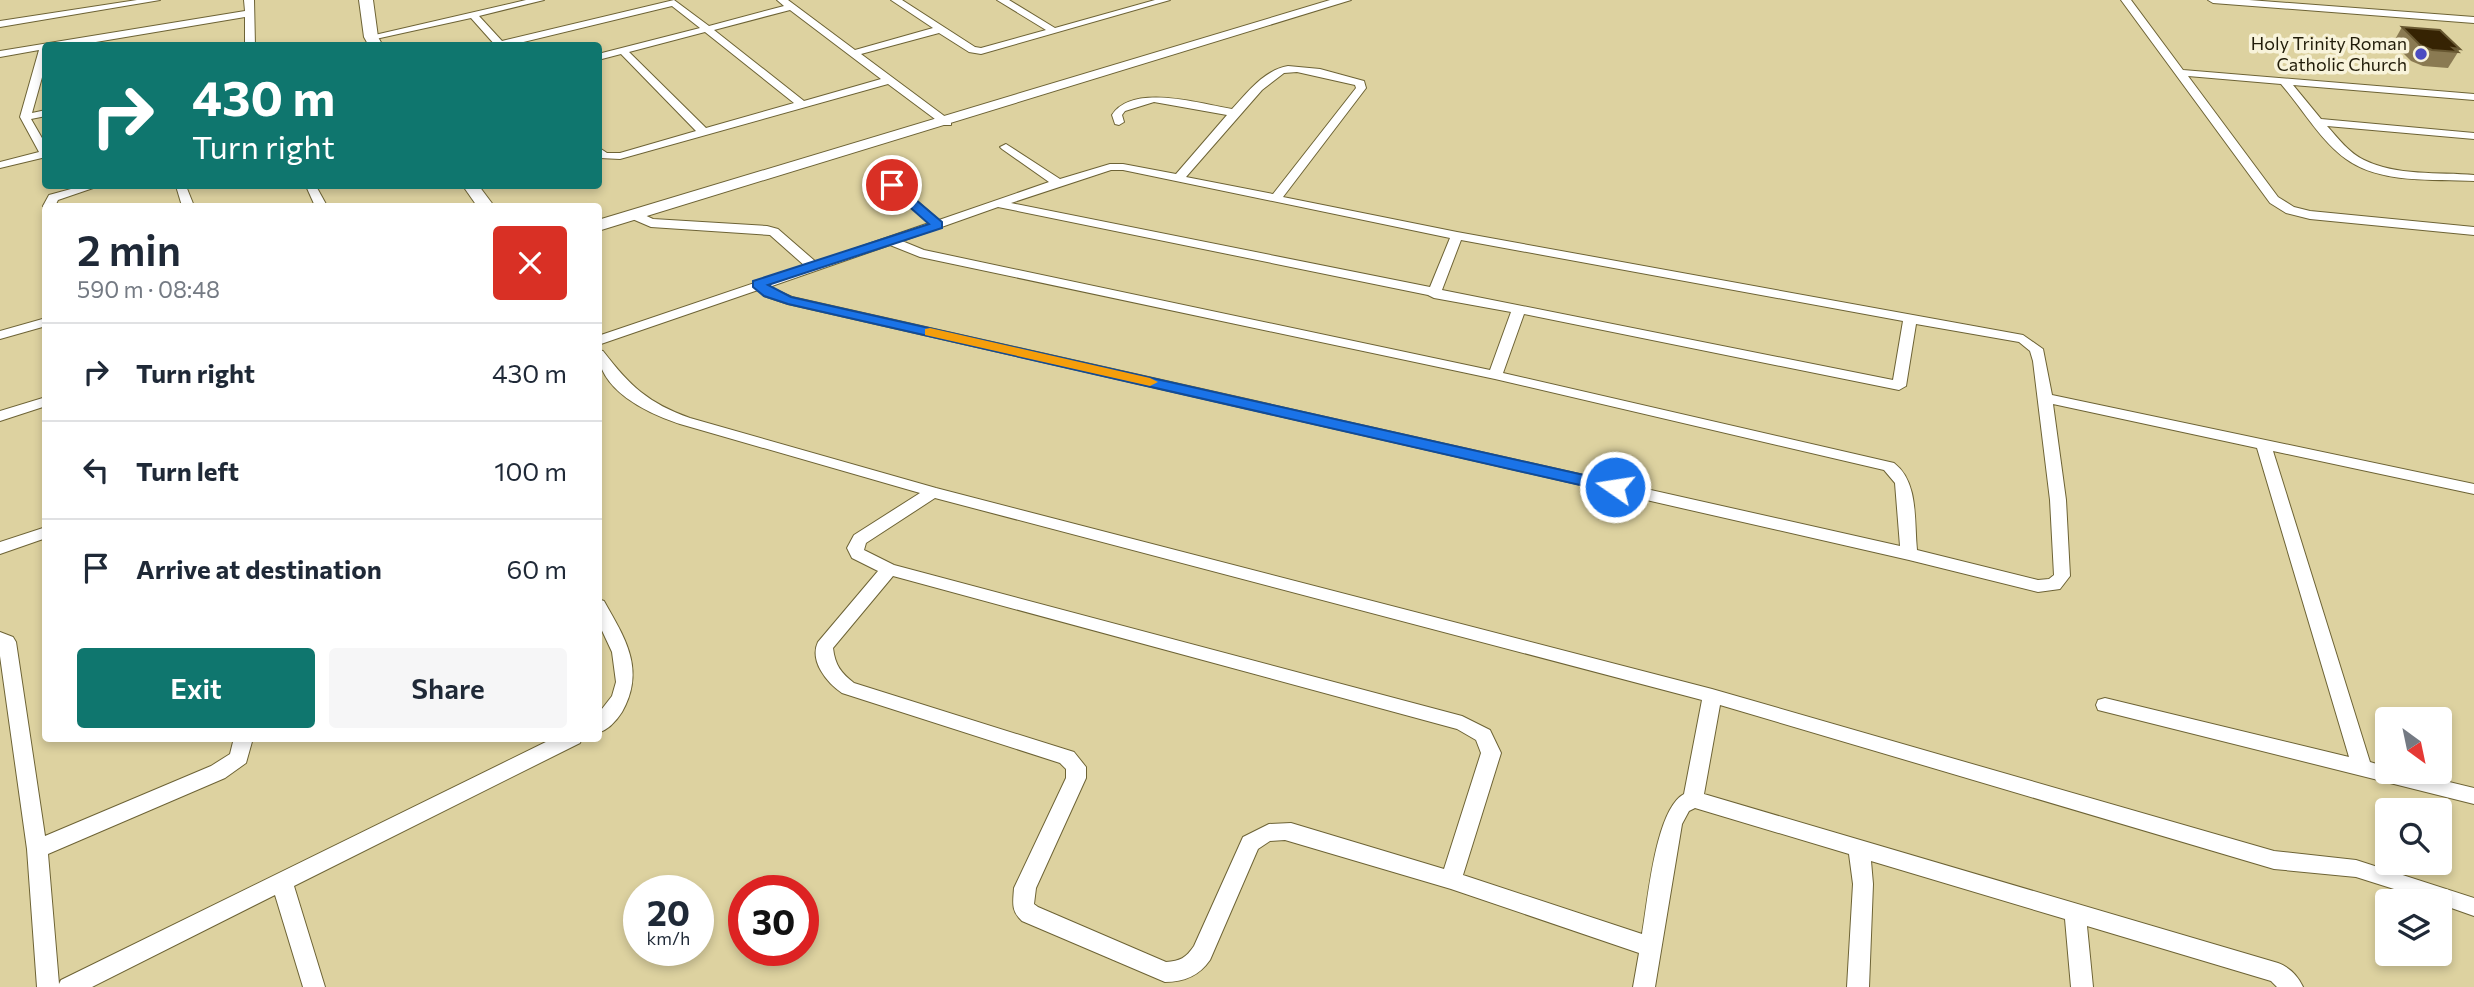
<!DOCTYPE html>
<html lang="en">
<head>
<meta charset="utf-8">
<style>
  :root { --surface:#fff; --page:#f6f6f7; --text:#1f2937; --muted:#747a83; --line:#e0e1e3; --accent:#0f766e }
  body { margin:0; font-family:Commissioner,sans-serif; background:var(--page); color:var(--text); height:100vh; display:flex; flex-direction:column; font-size:26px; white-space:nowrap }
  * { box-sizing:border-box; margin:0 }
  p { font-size:23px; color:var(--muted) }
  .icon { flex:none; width:38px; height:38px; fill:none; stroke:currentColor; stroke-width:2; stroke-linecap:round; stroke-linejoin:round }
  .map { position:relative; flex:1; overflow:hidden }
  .side { position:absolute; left:42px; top:203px; width:560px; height:539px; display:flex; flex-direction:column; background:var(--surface); border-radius:7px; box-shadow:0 4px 10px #0003 }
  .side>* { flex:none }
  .top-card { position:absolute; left:42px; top:42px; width:560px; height:147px; border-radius:7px; box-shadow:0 4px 10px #0003; background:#0f766e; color:#fff; overflow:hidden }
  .needle { width:46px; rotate:147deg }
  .buttons { position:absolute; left:2375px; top:707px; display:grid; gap:14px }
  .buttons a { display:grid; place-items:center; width:77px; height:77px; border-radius:7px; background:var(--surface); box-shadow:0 4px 10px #0003; font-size:35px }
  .speed { position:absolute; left:623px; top:875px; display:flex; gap:14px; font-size:35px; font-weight:700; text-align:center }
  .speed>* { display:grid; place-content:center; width:91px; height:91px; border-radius:50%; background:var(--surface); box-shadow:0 4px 10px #0003; line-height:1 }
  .speed small { font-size:18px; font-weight:400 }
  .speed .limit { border:10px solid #d22; background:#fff; color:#111 }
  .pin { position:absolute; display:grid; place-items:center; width:60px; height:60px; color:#fff; margin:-30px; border:4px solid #fff; border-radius:50%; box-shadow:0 2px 7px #0007 }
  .me { position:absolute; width:77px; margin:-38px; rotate:283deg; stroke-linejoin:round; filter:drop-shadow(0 0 5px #0008) }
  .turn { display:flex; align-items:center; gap:24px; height:147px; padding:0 35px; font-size:32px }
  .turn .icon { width:91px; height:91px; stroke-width:2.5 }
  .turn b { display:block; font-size:49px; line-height:60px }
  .round { display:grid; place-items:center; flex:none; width:74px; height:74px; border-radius:7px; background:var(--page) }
  .head { display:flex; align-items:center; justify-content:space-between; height:119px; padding:0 35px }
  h1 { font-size:42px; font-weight:600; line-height:52px }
  .action { display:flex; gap:14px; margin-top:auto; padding:14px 35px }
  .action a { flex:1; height:80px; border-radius:7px; background:var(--accent); color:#fff; font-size:28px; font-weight:600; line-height:80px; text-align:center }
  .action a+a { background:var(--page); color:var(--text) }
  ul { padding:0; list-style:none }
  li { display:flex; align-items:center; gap:21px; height:98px; padding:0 35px; border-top:2px solid var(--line) }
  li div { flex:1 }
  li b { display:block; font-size:26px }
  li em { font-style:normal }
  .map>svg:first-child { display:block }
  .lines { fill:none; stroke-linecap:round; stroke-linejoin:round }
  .street-casing { stroke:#6d6335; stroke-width:2 }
  .secondary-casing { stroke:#6d6335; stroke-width:2 }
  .street { fill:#fff; fill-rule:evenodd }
  .secondary { fill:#fff; fill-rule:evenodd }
  .wall { fill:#8a7a52 }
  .building { fill:#362303; stroke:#685832; stroke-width:2 }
  .route { fill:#1a73e8; stroke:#114b97; stroke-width:2 }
  .slow { fill:#f59e0b }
  .poi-dot { fill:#4c4cc2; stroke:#f8f3da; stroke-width:2.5 }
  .labels { text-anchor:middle; stroke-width:7; stroke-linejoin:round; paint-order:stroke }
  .far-poi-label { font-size:18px; fill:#211c09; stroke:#f8f3da; text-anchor:end }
</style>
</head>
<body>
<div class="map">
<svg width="2474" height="987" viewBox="0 0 2474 987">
  <rect width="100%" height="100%" fill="#ddd2a0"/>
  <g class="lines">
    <defs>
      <g id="street">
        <polygon points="137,0 160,0 0,27 0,21"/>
        <polygon points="244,0 254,0 255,46 245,46 245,17 72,46 46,46 46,63 32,113 46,110 46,116 31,119 46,145 46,157 0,168 0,162 39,152 20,117 39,50 0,57 0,51 245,11"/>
        <path d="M526,0H544L479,16L502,41L674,0L709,26L784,6L777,0H788L855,50L933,28L891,0H902L975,47L981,48L1046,30L997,0H1009L1055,28L1155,0H1170L981,54L969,52L939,33L861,54L951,121V125H943L888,84L620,159L600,158L598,147L607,153H620L696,131L621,54L598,60V54L700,28L672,6L507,46H496L471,18L371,40L366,37ZM790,10L881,79L804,101L714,30ZM705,32L794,103L706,128L629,52Z"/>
        <path d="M2121,0H2131L2183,70L2474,94V100L2293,85L2321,119L2474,133V139L2327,126C2338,138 2349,153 2364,160C2396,176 2439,172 2474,175V181C2434,179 2380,184 2346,159C2320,140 2302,108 2281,84L2188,76L2278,197L2294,207L2310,211L2474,227V235L2310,219L2286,213L2270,203Z"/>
        <polygon points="2208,0 2249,0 2474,17 2474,23 2213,3"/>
        <path d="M1288,66L1320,69L1364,81L1366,88L1283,197L1457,232L2023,335L2043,349L2052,395L2474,484V494L2273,451L2370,762L2387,767V772H2408L2474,788V804L2098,710L2096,705L2098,700L2105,698L2349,757L2257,448L2053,404L2066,500L2070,576L2060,589L2038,592L1909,560L788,304L764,296L758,290L598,345V336L805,266L770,235L651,227L630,218V212H638L653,219L767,226L778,229L816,262L929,223L888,187V183H896L939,220L1049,182L1002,149L1000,147L1006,144L1060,179L1110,164H1123L1176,174L1227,115L1154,102L1125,111L1122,115L1124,122L1119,125L1115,124L1112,115C1133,83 1200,104 1232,109C1247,93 1264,70 1288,66ZM1297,72L1355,85L1356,88L1273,194L1186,177L1262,90L1284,73ZM1111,170H1123L1450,238L1430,287L1011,203ZM998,207L1428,295L1434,298L1511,312L1490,370L924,250L902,241ZM1461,240L1903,321L1893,380L1442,290ZM890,245L920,257L1495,379L1884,470L1895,483L1900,546L792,297L769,287ZM1524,314L1899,390L1906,386L1916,324L2019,342L2030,351L2033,361L2050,500L2054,575L2049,579L2038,580L1917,550C1914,521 1919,482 1894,463L1503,373Z"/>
        <polygon points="82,186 99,186 58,200 55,206 46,206 46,209 43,206 49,195"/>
        <polygon points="176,186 186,186 194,206 182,206"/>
        <polygon points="306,186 316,186 327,206 315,206"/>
        <polygon points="46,318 46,326 0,339 0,331"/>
        <path d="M598,350L603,351C630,386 648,403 690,418L936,488L1712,689L2274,851L2356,860L2474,898V916L2440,904V901H2432L2356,877L2274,869L1720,705L1704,794L2278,963C2289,967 2298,976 2303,987H2277L2271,981L2087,926L2093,987H2071L2065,919L1871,861L1873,884L1869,987H1847L1853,884L1849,854L1695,808L1689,811L1682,824L1655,987H1633L1639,953L1451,889L1285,840L1270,841L1258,849L1210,960C1199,976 1184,982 1165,982L1022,921C1011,911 1013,903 1014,888L1066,778V769L1060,763L842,693C827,683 809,661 818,642L878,571L852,558L847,548L854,535L920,493L680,424C647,413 598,390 598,350ZM935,498L1702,700L1684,794C1655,810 1648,901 1642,934L1463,875L1501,753L1490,730L1462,716L894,565L864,550L866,543ZM893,576L1457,729L1476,740L1481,753L1444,869L1291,823L1269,824L1243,837L1194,946C1186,958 1180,961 1166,962L1038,907L1034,904L1036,888L1086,778V767L1074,752L854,683C841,673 835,665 833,648Z"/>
        <polygon points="46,397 46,406 0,421 0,411"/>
        <polygon points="46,527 46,538 0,554 0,542"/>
        <path d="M598,599L604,601C625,638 646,670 622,712C617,720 608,730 598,733V714L612,696L616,682L612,652L598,622Z"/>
        <polygon points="0,632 13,637 16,642 45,836 211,766 230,754 234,738 253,738 246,763 225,778 48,854 59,984 61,980 554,738 582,738 580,743 294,886 325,987 303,987 275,895 92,987 37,987 27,849 0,656"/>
      </g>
      <g id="secondary">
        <polygon points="359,0 373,0 378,37 383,46 369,46 364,37"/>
        <polygon points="1330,0 1351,0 598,231 598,220"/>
        <polygon points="463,186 479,186 494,206 477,206"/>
      </g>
    </defs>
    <use href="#street" class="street-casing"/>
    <use href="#secondary" class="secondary-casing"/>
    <use href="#street" class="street"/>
    <use href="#secondary" class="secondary"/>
  </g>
  <polygon class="wall" points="2402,27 2460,49 2448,68 2423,66 2411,61 2393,43"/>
  <polygon class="building" points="2402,27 2440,30 2460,49 2453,48 2458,52 2432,50 2420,45"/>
  <polygon class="route" points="888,183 896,183 942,222 942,228 768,285 791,297 1615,482 1623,487 1615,493 788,304 764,296 753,287 753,281 929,224 888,188"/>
  <polygon class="slow" points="930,328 1150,378 1158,382 1150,386 925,335 925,329"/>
  <circle class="poi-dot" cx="2421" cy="54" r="7"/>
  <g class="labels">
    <g class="far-poi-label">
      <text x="2407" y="50">Holy Trinity Roman<tspan x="2407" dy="21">Catholic Church</tspan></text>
    </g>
  </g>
</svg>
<div class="buttons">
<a><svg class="needle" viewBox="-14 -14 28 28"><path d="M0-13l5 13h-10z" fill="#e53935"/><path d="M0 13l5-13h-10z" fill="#747a83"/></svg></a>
<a><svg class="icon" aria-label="search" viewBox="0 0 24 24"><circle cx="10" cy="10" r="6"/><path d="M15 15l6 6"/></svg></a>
<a><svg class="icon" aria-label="layers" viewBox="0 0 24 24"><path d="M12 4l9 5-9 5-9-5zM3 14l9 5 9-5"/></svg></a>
</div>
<div class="speed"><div>20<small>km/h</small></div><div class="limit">30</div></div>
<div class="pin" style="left:892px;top:185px;background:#d93025"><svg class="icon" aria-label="arrive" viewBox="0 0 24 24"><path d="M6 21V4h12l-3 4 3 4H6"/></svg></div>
<svg class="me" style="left:1615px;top:487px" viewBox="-20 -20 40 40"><circle r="17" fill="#1a73e8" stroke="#fff" stroke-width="3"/><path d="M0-11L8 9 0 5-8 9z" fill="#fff"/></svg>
<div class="top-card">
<div class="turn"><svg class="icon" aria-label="right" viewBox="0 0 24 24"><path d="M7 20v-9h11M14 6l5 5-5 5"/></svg><div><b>430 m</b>Turn right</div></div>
</div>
<section class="side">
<div class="head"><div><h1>2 min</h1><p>590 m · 08:48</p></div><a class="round" style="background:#d93025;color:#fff"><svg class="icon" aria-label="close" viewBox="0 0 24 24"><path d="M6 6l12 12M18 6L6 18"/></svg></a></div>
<ul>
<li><svg class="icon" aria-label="right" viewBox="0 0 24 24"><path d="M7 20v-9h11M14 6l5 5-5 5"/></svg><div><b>Turn right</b></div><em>430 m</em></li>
<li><svg class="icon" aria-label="left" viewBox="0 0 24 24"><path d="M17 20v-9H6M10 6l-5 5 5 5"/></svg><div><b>Turn left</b></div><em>100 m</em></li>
<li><svg class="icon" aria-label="arrive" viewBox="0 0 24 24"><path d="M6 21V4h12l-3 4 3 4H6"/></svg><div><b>Arrive at destination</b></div><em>60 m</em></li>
</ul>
<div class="action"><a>Exit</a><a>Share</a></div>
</section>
</div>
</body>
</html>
